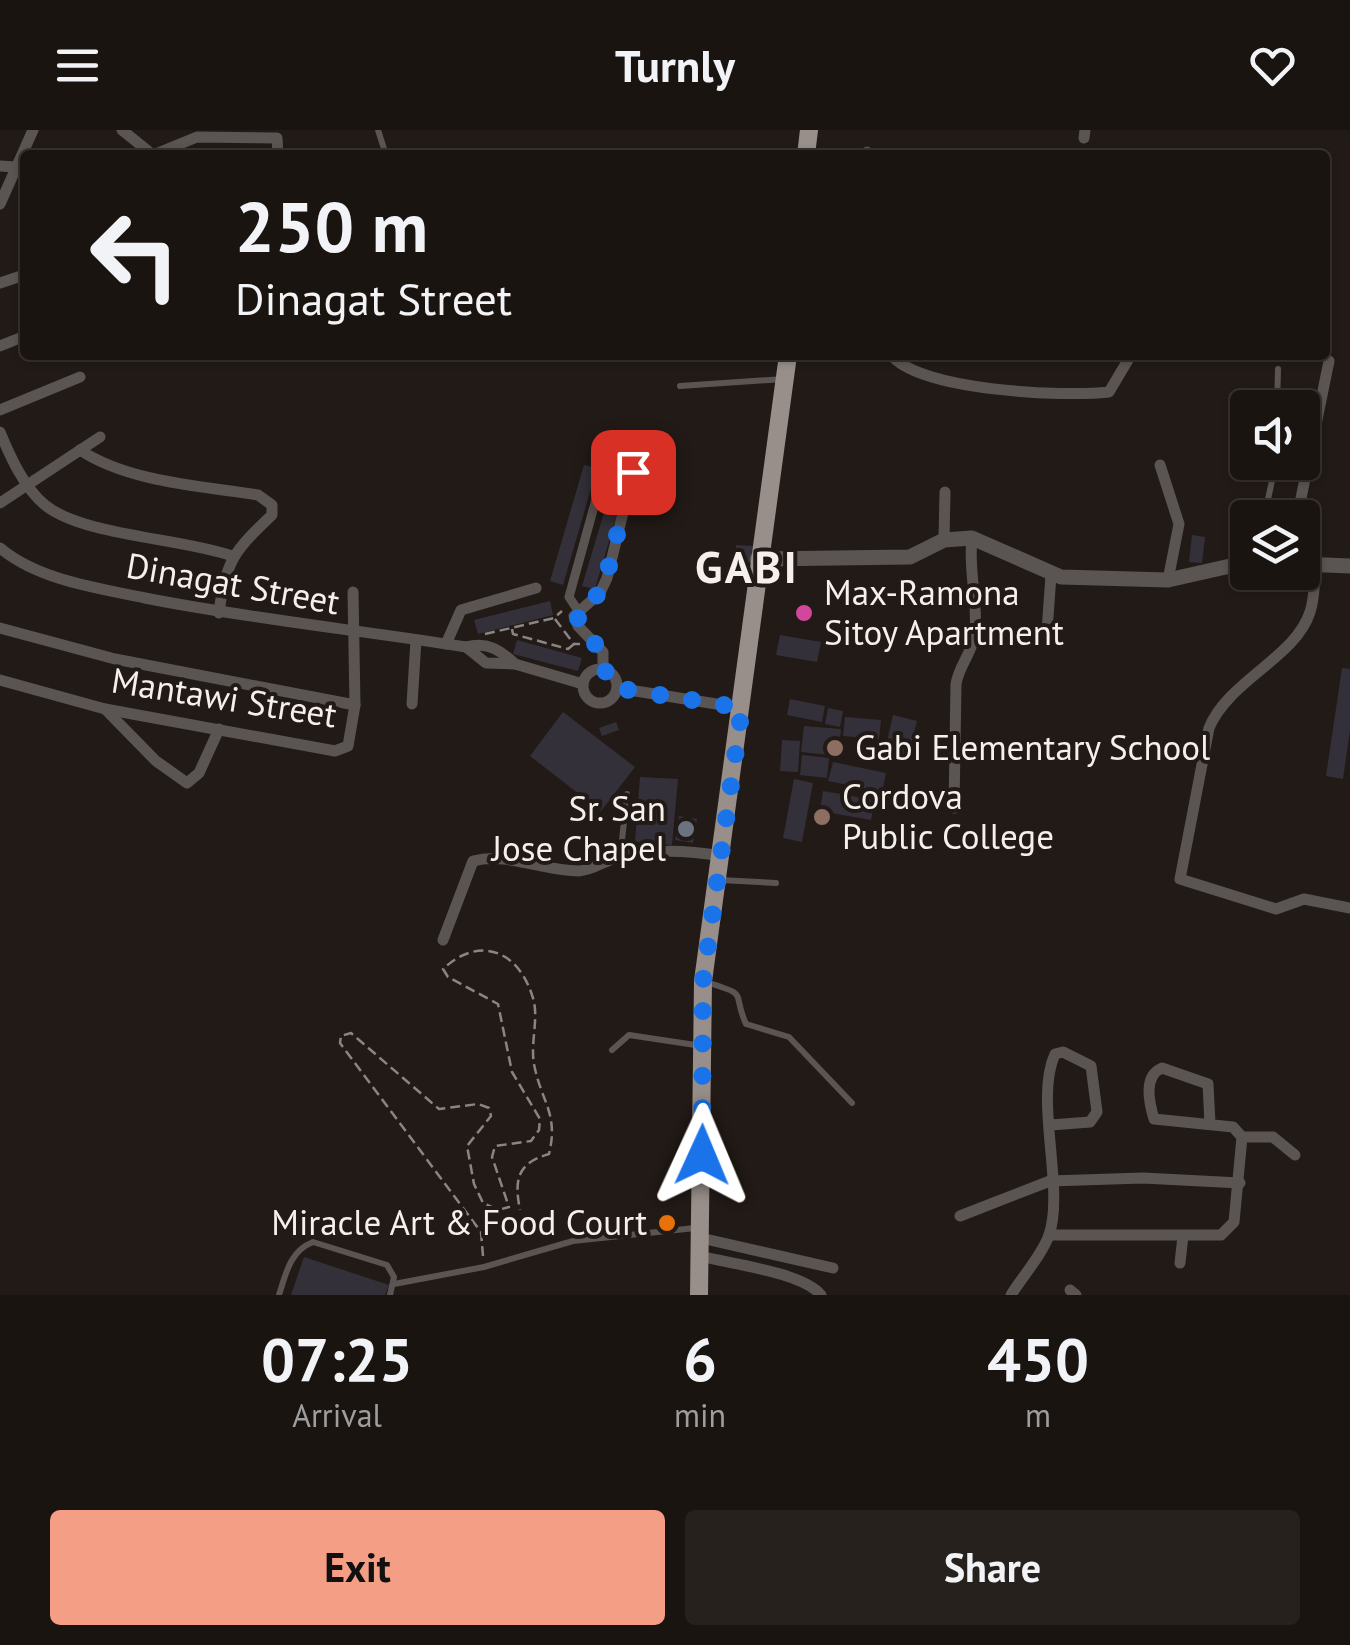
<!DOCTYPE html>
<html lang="en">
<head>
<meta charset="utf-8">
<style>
  :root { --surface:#1a1410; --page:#27211e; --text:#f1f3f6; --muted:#9f9e9f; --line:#383330; --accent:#f49e86 }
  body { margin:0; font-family:"PT Sans",sans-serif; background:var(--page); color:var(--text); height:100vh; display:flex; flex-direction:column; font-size:38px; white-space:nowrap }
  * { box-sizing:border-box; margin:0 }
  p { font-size:32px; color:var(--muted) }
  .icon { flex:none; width:55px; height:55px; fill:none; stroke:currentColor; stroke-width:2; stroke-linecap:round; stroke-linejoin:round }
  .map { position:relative; height:1165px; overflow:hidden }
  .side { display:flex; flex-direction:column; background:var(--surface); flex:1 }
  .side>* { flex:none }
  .top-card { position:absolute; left:20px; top:20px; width:1310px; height:210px; border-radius:10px; box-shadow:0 2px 8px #0004,0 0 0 2px var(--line); background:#1a1410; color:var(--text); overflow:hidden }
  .fabs { position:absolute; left:1230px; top:260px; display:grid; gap:20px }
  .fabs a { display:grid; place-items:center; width:90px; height:90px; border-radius:10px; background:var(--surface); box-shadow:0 2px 8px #0004,0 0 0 2px var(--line); font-size:50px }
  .pin { position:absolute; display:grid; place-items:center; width:85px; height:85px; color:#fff; margin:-42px; border-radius:20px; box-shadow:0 5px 15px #0006 }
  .me { position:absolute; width:110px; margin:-55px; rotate:1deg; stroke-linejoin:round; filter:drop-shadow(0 0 8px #0008) }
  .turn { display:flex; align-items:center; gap:35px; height:210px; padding:0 50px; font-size:45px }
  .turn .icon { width:130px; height:130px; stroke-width:2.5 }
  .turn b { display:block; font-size:70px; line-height:85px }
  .eta { display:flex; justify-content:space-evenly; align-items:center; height:170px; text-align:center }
  .eta b { font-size:60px; font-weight:600; line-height:70px }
  .cta { display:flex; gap:20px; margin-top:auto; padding:20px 50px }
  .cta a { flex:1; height:115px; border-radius:10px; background:var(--accent); color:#111; font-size:40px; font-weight:600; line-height:115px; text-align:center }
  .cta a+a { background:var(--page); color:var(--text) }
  header { display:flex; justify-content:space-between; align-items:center; height:130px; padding:0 50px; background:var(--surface); font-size:45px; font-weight:600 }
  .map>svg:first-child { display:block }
  .building { fill:#333039 }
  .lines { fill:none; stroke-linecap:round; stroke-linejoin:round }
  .path { stroke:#8b8581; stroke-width:2.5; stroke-dasharray:10 5; stroke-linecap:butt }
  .service { stroke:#5a5553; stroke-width:6 }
  .pedestrian { stroke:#5a5553; stroke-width:9 }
  .minor { stroke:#5a5553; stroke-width:11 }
  .tertiary { stroke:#5a5553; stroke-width:15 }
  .primary { stroke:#988f8a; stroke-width:18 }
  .route { stroke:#1a73e8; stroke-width:18; stroke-dasharray:0 32.4 }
  .hotel-dot { fill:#d1479c; stroke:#221a16; stroke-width:4 }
  .education-dot { fill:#8d6e63; stroke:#221a16; stroke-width:4 }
  .worship-dot { fill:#6b7280; stroke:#221a16; stroke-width:4 }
  .food-dot { fill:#e8710a; stroke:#221a16; stroke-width:4 }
  .labels { text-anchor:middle; stroke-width:8; stroke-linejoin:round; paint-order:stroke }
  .street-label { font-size:35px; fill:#f5f0ec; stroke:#221a16 }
  .poi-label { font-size:35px; fill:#f5f0ec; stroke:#221a16; text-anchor:start }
  .district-label { font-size:45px; font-weight:bold; letter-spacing:2.5px; fill:#f5f0ec; stroke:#221a16 }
</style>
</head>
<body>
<header><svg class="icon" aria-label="menu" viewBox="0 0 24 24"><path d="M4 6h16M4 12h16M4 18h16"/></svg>Turnly<svg class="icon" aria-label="heart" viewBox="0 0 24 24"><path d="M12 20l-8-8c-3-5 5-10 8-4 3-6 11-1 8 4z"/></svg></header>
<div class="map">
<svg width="1350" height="1165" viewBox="0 0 1350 1165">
  <rect width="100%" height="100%" fill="#221a16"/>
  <g class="building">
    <polygon points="584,335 597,338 563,455 550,451"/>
    <polygon points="617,339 629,343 595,459 582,456"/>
    <polygon points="1192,405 1205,407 1202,433 1189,432"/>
    <polygon points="736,415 753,416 752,433 735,432"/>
    <polygon points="550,471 553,485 478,504 474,490"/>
    <polygon points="780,505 821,512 817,532 776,525"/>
    <polygon points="517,510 582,528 578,541 513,524"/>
    <polygon points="1342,538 1350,539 1350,600 1343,649 1326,646"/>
    <polygon points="790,569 825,576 822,592 787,585"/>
    <polygon points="828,578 843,581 840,597 825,594"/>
    <polygon points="563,582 635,637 601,681 530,626"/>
    <polygon points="893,585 917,591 906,634 883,629"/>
    <polygon points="845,587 881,590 879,609 843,606"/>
    <polygon points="616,592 619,600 602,606 599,598"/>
    <polygon points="804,596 841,599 838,626 801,622"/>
    <polygon points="782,610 800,611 798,642 780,641"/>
    <polygon points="802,625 829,628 827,648 800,645"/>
    <polygon points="833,632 886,643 882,662 828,651"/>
    <polygon points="640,647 678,649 672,715 635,712"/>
    <polygon points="794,649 813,653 802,712 783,708"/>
    <polygon points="823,661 875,670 871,690 820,681"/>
    <polygon points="679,686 697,689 693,713 675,710"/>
    <polygon points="304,1127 389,1155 385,1165 291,1165"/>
  </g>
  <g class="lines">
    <g class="path">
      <polyline points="555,489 574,514 580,514"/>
      <polyline points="512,499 513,504 568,519 574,514"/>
      <polyline points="485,504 554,488 562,481"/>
      <path d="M483,1126L481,1102L340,913L341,906L351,903L439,979L478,974L489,978L491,986L467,1016L474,1054L483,1073L498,1080L509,1077L492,1027L495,1016L531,1011L539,1000L540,989L512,942L498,874L448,847L443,839C478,806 517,819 532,865C540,886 530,911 534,934C541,972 559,983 549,1024C517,1033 514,1050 520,1080"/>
    </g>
    <g class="service">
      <polyline points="378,0 386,25"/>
      <polyline points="680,256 784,249"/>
      <polyline points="1277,278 1278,239"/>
      <polyline points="1264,388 1276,332"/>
      <polyline points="627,664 622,710 632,723"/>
      <polyline points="720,750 776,753"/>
      <path d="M706,852C751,866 731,861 746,894L789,907L852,973"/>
      <polyline points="612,920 629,905 702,916"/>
      <polyline points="394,1154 484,1137 573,1111 695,1098"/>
      <path d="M279,1165C286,1143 290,1121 313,1112L387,1135L394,1147L390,1165"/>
    </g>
    <polyline class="pedestrian" points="577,479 569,467 608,326"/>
    <g class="minor">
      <polyline points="122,0 153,25 197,7 277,8 278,25"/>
      <polyline points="1084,8 1085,0"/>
      <polyline points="867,25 867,22"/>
      <polyline points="0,36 15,37"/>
      <polyline points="0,74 33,0"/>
      <polyline points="0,153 24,145"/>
      <polyline points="0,216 25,206"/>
      <path d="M891,225C921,261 1062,267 1109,262L1131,225"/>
      <polyline points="0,280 80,247"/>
      <path d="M0,302C10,326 24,358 45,375C83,406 181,408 232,426"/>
      <path d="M80,320C128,352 201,356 258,365L272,375V385C235,420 225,431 219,483"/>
      <polyline points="1160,335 1179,394 1168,450"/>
      <polyline points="0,373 100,307"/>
      <polyline points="1297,388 1329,231"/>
      <polyline points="944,410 945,362"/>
      <path d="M0,418C38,450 97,458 145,468C251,489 359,500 466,517C487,511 500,520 515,534"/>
      <path d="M1316,435C1314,450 1315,468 1310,482C1296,527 1228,551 1209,598L1180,749L1276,779L1304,769L1350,778"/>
      <polyline points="0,498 115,529 355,575"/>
      <polyline points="1047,501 1051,445"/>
      <polyline points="446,514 461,480 536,458"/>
      <polyline points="466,517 486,533 515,534 583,554"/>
      <circle cx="600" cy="556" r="17"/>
      <polyline points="603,540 603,522 578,496 574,486 600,463 607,448 633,342"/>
      <polyline points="0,550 105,579 335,621 348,616 355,575 353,462"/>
      <polyline points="617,558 741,578"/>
      <polyline points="412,574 416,510"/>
      <polyline points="105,579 156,631 187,653 199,643 219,599"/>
      <path d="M954,678L956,554C959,535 973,522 975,503C978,469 968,441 972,408"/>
      <path d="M443,810L473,731C507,722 543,741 579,741C592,740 603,732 615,728C651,718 687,720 722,726"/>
      <polyline points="1242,1007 1273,1007 1295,1025"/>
      <polyline points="960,1086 1050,1051 1143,1048 1240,1053"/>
      <path d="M1049,1105H1221L1234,1092L1242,1007L1233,997L1154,989C1149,972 1143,946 1162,938L1208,954L1210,994"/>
      <polyline points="701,1108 833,1138"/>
      <path d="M700,1126C730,1134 802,1142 821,1165"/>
      <polyline points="1180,1133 1183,1106"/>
      <polyline points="1070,1160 1076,1165"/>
      <path d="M1011,1165C1022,1147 1042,1125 1049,1105C1065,1058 1034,969 1055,924L1063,922L1091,936L1097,982L1090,992L1051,995"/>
    </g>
    <g class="tertiary">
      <polyline points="757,429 910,427 944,410 972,408 1061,447 1168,450 1248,432"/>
      <polyline points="1302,434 1350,436"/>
    </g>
    <g class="primary">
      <polyline points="806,25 809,0"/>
      <polyline points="699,1165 703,851 788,225"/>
    </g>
  </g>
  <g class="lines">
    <polyline class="route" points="633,342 606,448 600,463 578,479 578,496 603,522 603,540 612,545 617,558 742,578 703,851 702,1025"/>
  </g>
  <circle class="hotel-dot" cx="804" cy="483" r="10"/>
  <g class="education-dot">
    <circle cx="835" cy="618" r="10"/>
    <circle cx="822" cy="687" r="10"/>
  </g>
  <circle class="worship-dot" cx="686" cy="699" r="10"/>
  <circle class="food-dot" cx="667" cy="1093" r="10"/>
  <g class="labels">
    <g class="street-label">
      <text transform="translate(233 454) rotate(10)" y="12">Dinagat Street</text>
      <text transform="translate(224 568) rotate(9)" y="12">Mantawi Street</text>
    </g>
    <g class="poi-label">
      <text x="824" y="475">Max-Ramona<tspan x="824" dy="40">Sitoy Apartment</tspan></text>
      <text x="855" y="630">Gabi Elementary School</text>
      <text x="842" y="679">Cordova<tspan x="842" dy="40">Public College</tspan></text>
      <text x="666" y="691" text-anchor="end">Sr. San<tspan x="666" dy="40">Jose Chapel</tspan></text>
      <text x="647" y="1105" text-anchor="end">Miracle Art &amp; Food Court</text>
    </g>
    <g class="district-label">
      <text x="747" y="453">GABI</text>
    </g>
  </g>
</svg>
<div class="fabs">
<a><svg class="icon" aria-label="sound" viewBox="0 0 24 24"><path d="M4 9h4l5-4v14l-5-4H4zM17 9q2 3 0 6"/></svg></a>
<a><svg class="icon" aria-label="layers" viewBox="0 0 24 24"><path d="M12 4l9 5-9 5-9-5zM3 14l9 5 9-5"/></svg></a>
</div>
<div class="pin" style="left:633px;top:342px;background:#d93025"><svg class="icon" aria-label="arrive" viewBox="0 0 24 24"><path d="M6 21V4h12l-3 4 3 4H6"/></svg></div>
<svg class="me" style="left:702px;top:1025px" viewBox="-20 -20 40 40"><path d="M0-17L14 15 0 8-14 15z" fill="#1a73e8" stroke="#fff" stroke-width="4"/></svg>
<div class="top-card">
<div class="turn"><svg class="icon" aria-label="left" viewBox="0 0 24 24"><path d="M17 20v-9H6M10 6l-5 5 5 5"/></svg><div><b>250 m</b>Dinagat Street</div></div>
</div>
</div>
<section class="side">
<div class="eta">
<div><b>07:25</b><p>Arrival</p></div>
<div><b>6</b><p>min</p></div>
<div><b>450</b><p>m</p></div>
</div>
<div class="cta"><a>Exit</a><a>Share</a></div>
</section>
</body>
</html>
